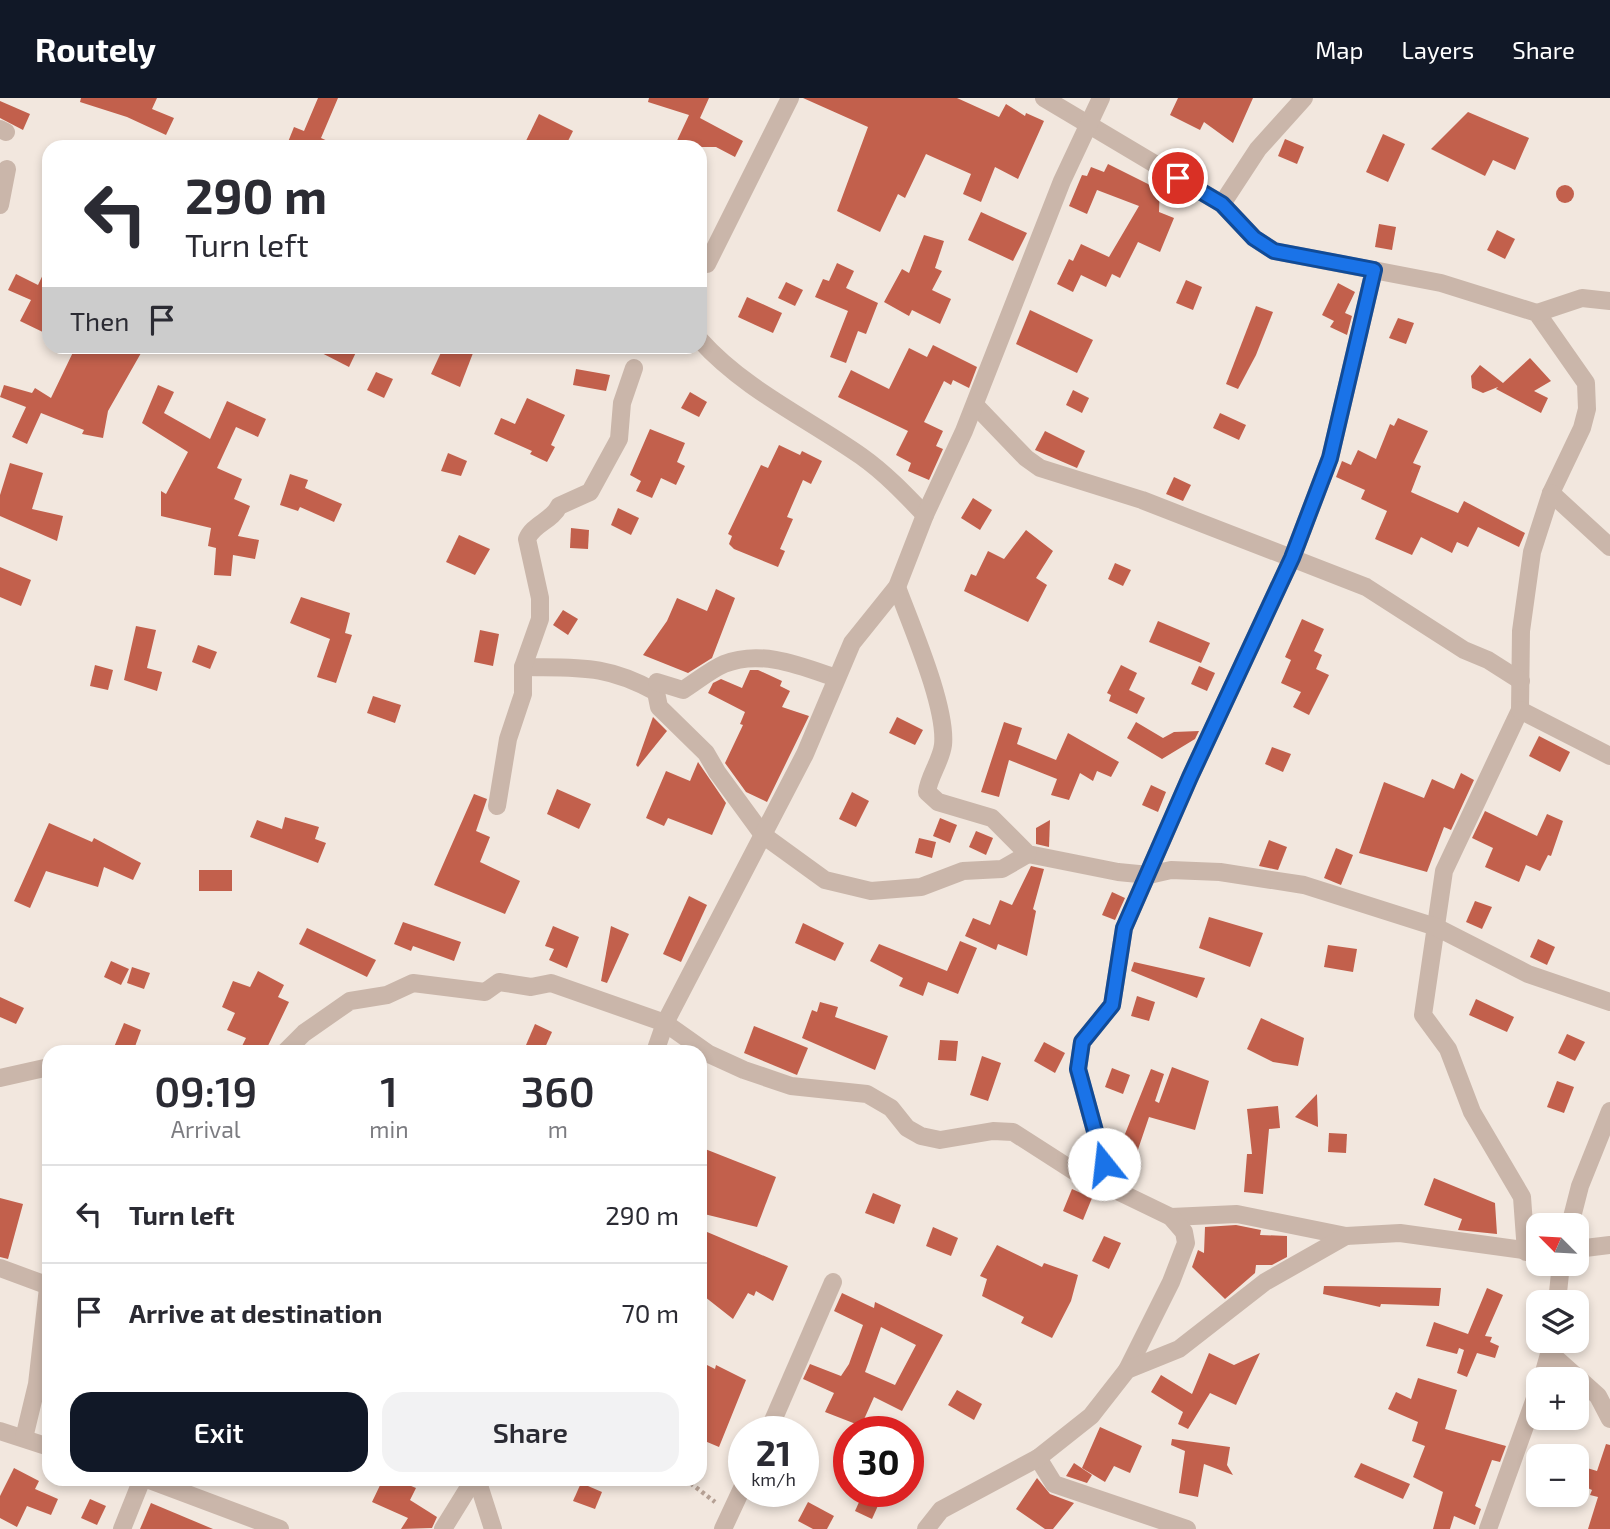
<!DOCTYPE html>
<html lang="en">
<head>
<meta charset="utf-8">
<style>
  :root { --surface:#fff; --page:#f2f2f3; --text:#2b2b33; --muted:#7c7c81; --line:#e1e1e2; --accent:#111827 }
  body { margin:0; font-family:"Exo 2",sans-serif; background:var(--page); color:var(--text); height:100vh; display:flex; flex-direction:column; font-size:26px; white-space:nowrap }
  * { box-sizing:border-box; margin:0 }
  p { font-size:23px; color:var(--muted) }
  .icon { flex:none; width:38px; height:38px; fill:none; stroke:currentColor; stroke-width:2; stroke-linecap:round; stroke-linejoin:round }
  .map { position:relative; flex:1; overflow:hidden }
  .drawer { position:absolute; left:42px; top:947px; width:665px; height:441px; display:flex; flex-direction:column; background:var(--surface); border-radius:21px; box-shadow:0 4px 10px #0003 }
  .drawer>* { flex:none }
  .banner { position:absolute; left:42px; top:42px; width:665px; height:214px; border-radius:21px; box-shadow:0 4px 10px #0003; background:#fff; color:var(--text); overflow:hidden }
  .needle { width:46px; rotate:294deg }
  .fabs { position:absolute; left:1526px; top:1115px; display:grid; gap:14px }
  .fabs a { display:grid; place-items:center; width:63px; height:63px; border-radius:14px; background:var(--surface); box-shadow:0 4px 10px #0003; font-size:35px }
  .speed { position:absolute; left:728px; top:1318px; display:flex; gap:14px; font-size:35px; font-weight:700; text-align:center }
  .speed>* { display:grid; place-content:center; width:91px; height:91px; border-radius:50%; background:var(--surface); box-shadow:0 4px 10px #0003; line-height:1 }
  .speed small { font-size:18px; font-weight:400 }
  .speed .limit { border:10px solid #d22; background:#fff; color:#111 }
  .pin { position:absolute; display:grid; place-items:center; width:60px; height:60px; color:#fff; margin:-30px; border:4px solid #fff; border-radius:50%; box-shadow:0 2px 7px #0007 }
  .me { position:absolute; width:77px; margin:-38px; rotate:344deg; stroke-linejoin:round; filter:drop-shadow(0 0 5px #0008) }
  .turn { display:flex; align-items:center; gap:24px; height:147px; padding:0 28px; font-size:32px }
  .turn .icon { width:91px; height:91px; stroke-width:2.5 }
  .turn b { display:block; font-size:49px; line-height:60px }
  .then { display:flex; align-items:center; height:66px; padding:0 28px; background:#0003; gap:14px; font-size:26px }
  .eta { display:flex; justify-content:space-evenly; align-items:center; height:119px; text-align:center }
  .eta b { font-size:42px; font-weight:600; line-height:49px }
  .action { display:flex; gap:14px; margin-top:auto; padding:14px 28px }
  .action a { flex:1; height:80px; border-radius:21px; background:var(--accent); color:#fff; font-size:28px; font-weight:600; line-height:80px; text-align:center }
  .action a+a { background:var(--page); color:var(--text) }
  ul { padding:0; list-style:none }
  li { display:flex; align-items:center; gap:21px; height:98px; padding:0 28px; border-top:2px solid var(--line) }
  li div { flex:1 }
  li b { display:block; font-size:26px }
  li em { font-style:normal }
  header { display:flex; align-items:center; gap:42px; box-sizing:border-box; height:98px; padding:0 35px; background:var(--accent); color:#fff }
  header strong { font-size:33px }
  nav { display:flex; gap:38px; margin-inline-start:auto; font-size:24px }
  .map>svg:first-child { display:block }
  .building { fill:#c2604c; fill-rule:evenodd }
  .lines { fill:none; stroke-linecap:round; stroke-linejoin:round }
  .path { stroke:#b5a094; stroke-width:4.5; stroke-dasharray:3.5 3.5; stroke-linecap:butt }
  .minor { stroke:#cab6aa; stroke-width:18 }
  .route-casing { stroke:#114b97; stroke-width:18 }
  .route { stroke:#1a73e8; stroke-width:12 }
</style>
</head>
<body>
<header>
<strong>Routely</strong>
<nav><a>Map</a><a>Layers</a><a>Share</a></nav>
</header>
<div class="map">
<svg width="1610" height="1431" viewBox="0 0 1610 1431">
  <rect width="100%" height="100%" fill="#f2e7de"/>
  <g class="building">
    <polygon points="81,0 157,0 152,11 174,20 166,37 127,19 80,4"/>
    <polygon points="318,0 338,0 321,40 341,49 286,49 294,29 304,33"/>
    <polygon points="649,0 709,0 700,20 743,43 735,59 716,49 674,49 689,17 648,4"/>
    <polygon points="803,0 957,0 999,19 1006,6 1025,18 1026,15 1044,23 1018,81 995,69 981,104 963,96 971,76 926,56 905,100 898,96 880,134 837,113 868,29"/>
    <polygon points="1178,0 1253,0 1233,45 1204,24 1200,32 1170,17"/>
    <polygon points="0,3 30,16 23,32 0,20"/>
    <polygon points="1468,14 1529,40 1515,72 1493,62 1485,78 1431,51"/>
    <polygon points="539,16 573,33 565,49 523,49"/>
    <polygon points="1383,36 1405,46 1388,84 1366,74"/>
    <polygon points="1285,41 1304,49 1297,66 1278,58"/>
    <polygon points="1108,66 1150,87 1154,79 1160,82 1159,114 1174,120 1160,154 1138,144 1120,180 1112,176 1106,189 1081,177 1073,194 1057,186 1069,161 1073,163 1081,146 1109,159 1139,108 1097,92 1087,116 1069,108 1082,77 1087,78 1091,69 1104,74"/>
    <circle cx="1565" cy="96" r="9"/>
    <polygon points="981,114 1027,135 1013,163 968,142"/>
    <polygon points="1379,126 1396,129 1392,152 1375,149"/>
    <polygon points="1497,132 1515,141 1505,161 1487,152"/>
    <polygon points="924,137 944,143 935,170 942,173 932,192 951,201 940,226 912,212 909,218 884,204 902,171 909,175"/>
    <polygon points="49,164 49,237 20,223 31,202 8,192 16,176 38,187"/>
    <polygon points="837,165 854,173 846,190 878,205 866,236 858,233 846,265 830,259 848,213 815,199 823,181 829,183"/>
    <polygon points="1186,182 1202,189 1193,212 1176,205"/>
    <polygon points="786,184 803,192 795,208 778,200"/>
    <polygon points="1338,185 1355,194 1345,215 1352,218 1347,237 1330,229 1334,223 1322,217"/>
    <polygon points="747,199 782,215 773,235 738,219"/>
    <polygon points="1256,208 1273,214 1256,257 1238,291 1226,286"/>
    <polygon points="1030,212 1093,242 1077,275 1016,246"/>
    <polygon points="1398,220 1414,225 1406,246 1389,240"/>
    <polygon points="933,247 977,269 969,290 953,282 951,287 944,283 924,324 943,333 936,348 943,351 929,382 908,373 911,365 896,357 908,333 838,299 851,272 889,291 909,250 927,259"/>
    <polygon points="76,248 145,248 108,313 103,340 82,336 84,332 41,315 27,346 12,339 26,309 0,299 4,287 32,295 35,290 51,300"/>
    <polygon points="308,248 359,248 349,269"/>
    <polygon points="444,248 458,248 473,255 460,289 431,276"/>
    <polygon points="1530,260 1551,283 1534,293 1548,300 1541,315 1496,291 1498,289 1483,295 1472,290 1471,278 1480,267 1503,285"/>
    <polygon points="576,271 610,277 606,293 573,287"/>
    <polygon points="376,274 393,281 384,300 367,292"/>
    <polygon points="158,287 174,294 164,315 210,341 227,303 266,321 258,339 236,329 217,370 242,381 234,401 250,408 238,438 259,442 255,461 233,457 231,478 214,477 216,450 208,448 211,430 161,418 161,393 166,396 188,354 142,325"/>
    <polygon points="1073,292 1089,300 1082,315 1066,307"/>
    <polygon points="690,294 707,304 699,319 681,310"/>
    <polygon points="527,300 565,317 551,347 555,349 547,364 530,356 532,353 494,336 501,320 515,326"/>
    <polygon points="1220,315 1246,327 1239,342 1213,330"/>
    <polygon points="1398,320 1428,333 1413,365 1421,368 1411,394 1458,415 1464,403 1525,435 1519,449 1478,429 1468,449 1457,444 1452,455 1421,439 1412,457 1375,441 1387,413 1361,401 1365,392 1336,379 1342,363 1351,367 1358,352 1376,361 1390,326 1394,328"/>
    <polygon points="650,331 685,345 677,364 685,368 676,387 661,380 652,400 636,393 641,383 630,377"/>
    <polygon points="1045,333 1085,353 1077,370 1035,352"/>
    <polygon points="779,347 800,357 802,353 822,363 811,386 803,382 787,419 793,421 780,451 785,453 778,469 734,451 729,446 732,438 728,436 761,367 768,370"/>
    <polygon points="448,355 467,363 461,378 441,373"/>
    <polygon points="10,365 43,375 32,411 63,418 57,443 0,418 0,397"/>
    <polygon points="290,376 308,382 305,390 342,406 334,424 300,409 298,413 280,407"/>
    <polygon points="1174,379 1191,387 1183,403 1166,396"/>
    <polygon points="973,400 992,412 980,432 961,420"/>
    <polygon points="618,410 639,420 631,437 611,427"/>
    <polygon points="571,430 589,432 588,451 570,450"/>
    <polygon points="1026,432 1053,453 1036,480 1047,487 1028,524 964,493 971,476 976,478 988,453 1004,461"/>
    <polygon points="459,437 490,451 475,477 446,464"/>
    <polygon points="1115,465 1131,472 1123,488 1108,481"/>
    <polygon points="0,469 31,482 21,508 0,499"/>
    <polygon points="716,491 735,500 712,560 688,575 643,557 667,523 677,500 707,513"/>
    <polygon points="301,499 350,515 345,535 352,537 336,585 317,579 330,541 290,525"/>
    <polygon points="563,512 578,521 568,537 553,527"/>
    <polygon points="1302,521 1324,531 1314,553 1322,557 1316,571 1329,577 1309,617 1293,609 1301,594 1281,585 1291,562 1285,559"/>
    <polygon points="1158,523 1210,545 1201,565 1149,544"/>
    <polygon points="136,528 156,532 147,570 162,574 157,593 124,582"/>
    <polygon points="480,532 499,536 493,568 474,564"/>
    <polygon points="198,547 217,554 210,571 192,564"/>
    <polygon points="95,567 113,572 108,592 90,588"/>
    <polygon points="1121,567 1137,575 1129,592 1145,600 1137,616 1109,603 1111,597 1107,595"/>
    <polygon points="1199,568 1215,575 1207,593 1191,586"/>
    <polygon points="750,572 758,572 782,583 780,588 790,593 782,609 809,618 767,704 746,694 725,665 743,627 740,626 745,614 708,595 713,585 721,581 742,590"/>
    <polygon points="373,598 401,607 395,625 367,615"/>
    <polygon points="653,619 667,633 638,669 636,667"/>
    <polygon points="897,619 923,632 915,647 889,635"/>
    <polygon points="1004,624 1022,630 1017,646 1056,662 1068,635 1119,664 1111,679 1097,673 1093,683 1080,675 1069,702 1051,697 1057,681 1009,662 999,699 981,694"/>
    <polygon points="1136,624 1163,640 1174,634 1199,633 1195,641 1162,661 1127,640"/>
    <polygon points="1539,638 1570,654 1560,674 1529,658"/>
    <polygon points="1272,649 1291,656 1283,674 1265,666"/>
    <polygon points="698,664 726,705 712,737 668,720 664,728 646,720 666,673 690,683"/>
    <polygon points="1461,675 1474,682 1451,732 1444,729 1427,774 1359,755 1384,684 1424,700 1432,681 1454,691"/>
    <polygon points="1151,687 1166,694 1158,714 1142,707"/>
    <polygon points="557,691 591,706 579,731 547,716"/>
    <polygon points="852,694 869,703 856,729 839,721"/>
    <polygon points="474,696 487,701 476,733 490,739 480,764 520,783 505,816 434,787"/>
    <polygon points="1485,713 1537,738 1547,716 1563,723 1551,758 1548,757 1540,773 1526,767 1519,784 1485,769 1493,750 1472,740"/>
    <polygon points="285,719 319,729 315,741 326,745 318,765 250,739 257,722 282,731"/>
    <polygon points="940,720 957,727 950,745 933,738"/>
    <polygon points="1050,722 1049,749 1036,746 1036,730"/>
    <polygon points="49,725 92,744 94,740 141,765 133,782 104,769 98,789 46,773 30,810 14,803"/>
    <polygon points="976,733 993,740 986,757 969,749"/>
    <polygon points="919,740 936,744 932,760 915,755"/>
    <polygon points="1269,742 1287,749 1278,772 1259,768"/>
    <polygon points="1336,750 1353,757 1341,787 1324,780"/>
    <polygon points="1031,768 1044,771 1033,811 1036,813 1027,858 998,846 996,852 965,838 973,820 990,827 1000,802 1012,807"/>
    <rect x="199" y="772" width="33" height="21"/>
    <polygon points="1112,794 1125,800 1115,822 1102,817"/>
    <polygon points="689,798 707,807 681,864 663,856"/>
    <polygon points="1475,803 1492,809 1482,831 1466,824"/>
    <polygon points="1209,819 1263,835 1250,869 1199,850"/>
    <polygon points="403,824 461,844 454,863 413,848 411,853 394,846"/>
    <polygon points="803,825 844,845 835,863 795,845"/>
    <polygon points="553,828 579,839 567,870 549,862 554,851 545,848"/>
    <polygon points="611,828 629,836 607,885 601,883"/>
    <polygon points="307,830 376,862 367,879 299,846"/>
    <polygon points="1538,841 1555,849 1547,867 1530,859"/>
    <polygon points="960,843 977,850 958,896 928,884 923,898 899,888 903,880 870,863 879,846 947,873"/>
    <polygon points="1328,847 1357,851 1353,874 1324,869"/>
    <polygon points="111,863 129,871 121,887 104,879"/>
    <polygon points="1134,864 1205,880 1197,900 1131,873"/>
    <polygon points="132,869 150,875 144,891 127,885"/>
    <polygon points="258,873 284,887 278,899 289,904 265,954 239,954 246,940 227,932 235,915 222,909 233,883 250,889"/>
    <polygon points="1137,898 1155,904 1149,923 1131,918"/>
    <polygon points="0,899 24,910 16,926 0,919"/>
    <polygon points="1476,901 1514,919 1507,934 1469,917"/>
    <polygon points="820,904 838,909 835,919 888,938 875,972 802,940 812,912 817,914"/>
    <polygon points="1261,920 1304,940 1298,968 1273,964 1247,951"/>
    <polygon points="124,925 141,932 133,954 112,954"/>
    <polygon points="535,926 552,934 543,954 523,954"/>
    <polygon points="754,928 808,950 797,977 744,955"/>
    <polygon points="1567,936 1585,944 1575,963 1558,955"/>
    <polygon points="940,942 958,943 956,963 938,962"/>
    <polygon points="1044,944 1065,955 1055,975 1034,963"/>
    <polygon points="982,958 1001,965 988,1003 970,997"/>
    <polygon points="1172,969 1209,983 1195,1032 1149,1019 1129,1078 1119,1075 1115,1061 1151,971 1164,976 1155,1003 1159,1005"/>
    <polygon points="1112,970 1130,977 1123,996 1105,989"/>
    <polygon points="1557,983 1574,989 1564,1015 1547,1009"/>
    <polygon points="1317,996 1318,1029 1295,1019"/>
    <polygon points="1278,1008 1280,1030 1269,1031 1263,1096 1244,1094 1247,1056 1252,1056 1247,1011"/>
    <polygon points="1329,1035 1347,1036 1346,1055 1328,1054"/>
    <polygon points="700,1049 776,1079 757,1129 700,1115"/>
    <polygon points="1434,1080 1495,1105 1497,1136 1458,1132 1462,1121 1424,1107"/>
    <polygon points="1072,1091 1092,1100 1083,1122 1063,1113"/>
    <polygon points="873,1095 901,1107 894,1126 865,1115"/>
    <polygon points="0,1100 23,1106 8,1161 0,1159"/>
    <polygon points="1236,1127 1261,1132 1260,1137 1287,1138 1287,1159 1272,1167 1256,1167 1255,1175 1225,1201 1192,1169 1198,1152 1204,1155 1205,1129"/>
    <polygon points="933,1129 958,1140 951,1158 926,1148"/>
    <polygon points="700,1131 788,1168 773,1203 756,1193 754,1198 748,1195 733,1221 700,1195"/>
    <polygon points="1104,1138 1121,1145 1109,1171 1092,1163"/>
    <polygon points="997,1147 1042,1169 1044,1165 1078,1177 1071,1203 1052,1240 1021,1225 1024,1219 982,1198 987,1181 980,1178"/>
    <polygon points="1324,1188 1441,1190 1439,1208 1381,1206 1380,1209 1323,1196"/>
    <polygon points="1487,1190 1503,1197 1485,1238 1492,1239 1490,1244 1499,1248 1495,1260 1477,1255 1467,1279 1457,1275 1464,1252 1459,1250 1457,1256 1426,1248 1434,1224 1468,1236"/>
    <path d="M842,1195L874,1210L875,1204L943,1237L902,1313L874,1299L861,1328L825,1314L834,1295L803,1281L810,1266L841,1278L849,1266L863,1227L834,1213ZM881,1229L916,1247L895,1287L865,1274Z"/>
    <polygon points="1209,1255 1234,1267 1260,1255 1236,1307 1210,1295 1188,1331 1178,1326 1183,1314 1151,1294 1161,1277 1192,1296"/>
    <polygon points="707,1267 715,1271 716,1267 746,1282 719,1349 700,1341 700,1283"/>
    <polygon points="1418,1280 1457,1292 1445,1331 1506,1348 1500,1364 1492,1362 1475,1408 1481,1411 1475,1427 1454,1418 1450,1431 1433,1431 1443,1394 1413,1379 1425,1348 1412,1343 1418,1324 1388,1311 1396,1294 1411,1301"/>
    <polygon points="957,1292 982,1306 974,1322 948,1307"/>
    <polygon points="1100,1329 1142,1348 1130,1375 1114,1368 1105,1384 1082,1370"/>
    <polygon points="1172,1341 1230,1349 1227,1367 1233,1377 1204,1366 1198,1399 1179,1395 1185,1353 1171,1347"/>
    <polygon points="1606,1346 1610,1347 1610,1431 1588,1431 1598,1399 1590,1397 1592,1392 1577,1385 1577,1367 1597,1373"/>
    <polygon points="1074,1365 1092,1377 1087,1385 1066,1378"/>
    <polygon points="1361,1365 1410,1386 1403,1401 1354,1379"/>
    <polygon points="14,1370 39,1383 35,1391 58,1401 51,1417 27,1408 17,1429 0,1420 0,1398"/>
    <polygon points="1037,1380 1050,1396 1074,1405 1053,1431 1045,1431 1016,1411"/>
    <polygon points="383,1381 394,1381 416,1390 410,1402 437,1419 432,1430 401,1431 408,1420 372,1404"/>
    <polygon points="581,1385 602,1394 595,1411 573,1403"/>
    <polygon points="864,1393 881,1401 872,1421 855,1413"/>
    <polygon points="90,1401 106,1408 97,1427 81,1420"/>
    <polygon points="808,1404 834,1418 827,1431 813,1431 798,1423"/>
    <polygon points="151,1405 213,1431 140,1431"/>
  </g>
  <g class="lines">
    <polyline class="path" points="685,1381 715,1404"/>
    <g class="minor">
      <polyline points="1044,0 1222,106 1254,140 1274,153 1441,185 1537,215 1586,285 1587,311 1582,330 1551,395 1532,454 1521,533 1520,612 1444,773 1423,917 1448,951 1472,1014 1522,1099 1526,1154"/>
      <polyline points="0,31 6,34"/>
      <polyline points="1222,106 1258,51 1304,0"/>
      <polyline points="0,107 7,71"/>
      <polyline points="707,166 790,0"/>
      <polyline points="1537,215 1582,200 1610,203"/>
      <path d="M700,242C745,292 807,320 861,358C885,375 905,396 925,417"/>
      <polyline points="975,307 1026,360 1040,370 1142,402 1366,489 1464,552 1488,562 1521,583"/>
      <polyline points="1551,395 1610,449"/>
      <path d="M897,489C911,527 947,609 943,647C941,663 929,678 927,694L938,704L992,720L1028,756L1118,774L1149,777L1171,772L1220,774L1304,787L1436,829L1528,876L1610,904"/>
      <path d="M523,569C578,570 606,566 656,594L659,609L706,655L717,674L763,737L825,782L871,793L921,789L963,773L1002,771L1028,756"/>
      <path d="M657,584L683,592C696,584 710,572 724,566C761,551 801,568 836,580"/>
      <polyline points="1520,612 1610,658"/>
      <path d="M497,708L508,641L523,596V569L540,521V500L527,441C533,426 552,423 559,408L590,394L619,341L622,305L634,270"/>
      <polyline points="285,954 304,935 350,903 387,897 413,885 485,894 499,884 531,889 551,885 665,925 709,956 744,972 791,988 867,996 891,1010 907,1030 921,1038 940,1042 993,1033 1013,1034 1080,1077 1111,1090"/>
      <polyline points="655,954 665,925 805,656 852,545 897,489 925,417 964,333 1062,83 1101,0"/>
      <polyline points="0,980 49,969"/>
      <polyline points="1171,1119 1237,1116 1346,1138"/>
      <polyline points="1570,1127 1580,1088 1610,1013"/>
      <polyline points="1577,1151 1610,1147"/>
      <polyline points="0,1170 49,1188"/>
      <polyline points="1557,1204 1561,1166"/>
      <polyline points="1551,1256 1598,1298 1610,1321"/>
      <polyline points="1127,1272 1171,1184 1186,1145 1184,1134 1171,1119 1111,1090 1078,972 1082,944 1112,907 1124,830 1190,679 1292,460 1330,360 1374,172"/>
      <polyline points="1542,1281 1553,1242"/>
      <polyline points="0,1333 49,1349"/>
      <polyline points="768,1334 833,1184"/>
      <polyline points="24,1340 37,1286 49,1181"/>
      <polyline points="1038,1360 1054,1386 1187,1431"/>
      <polyline points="147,1381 280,1431"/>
      <polyline points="477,1381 493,1431"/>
      <polyline points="122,1431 142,1381"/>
      <polyline points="443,1431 474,1381"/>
      <polyline points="723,1431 744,1386"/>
      <polyline points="926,1431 941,1412 1038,1360 1091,1318 1127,1272 1179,1251 1265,1184 1346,1138 1400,1135 1538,1154"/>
      <polyline points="1488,1431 1538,1292"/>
    </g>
  </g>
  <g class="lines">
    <defs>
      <polyline id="route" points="1104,1066 1078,971 1082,944 1112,907 1124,830 1190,679 1292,460 1330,360 1374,172 1274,153 1254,140 1222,106 1178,80"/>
    </defs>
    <use href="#route" class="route-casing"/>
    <use href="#route" class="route"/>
  </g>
</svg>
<div class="fabs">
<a><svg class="needle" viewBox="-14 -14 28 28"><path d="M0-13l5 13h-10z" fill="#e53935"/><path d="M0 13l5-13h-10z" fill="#7c7c81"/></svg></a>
<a><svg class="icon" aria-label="layers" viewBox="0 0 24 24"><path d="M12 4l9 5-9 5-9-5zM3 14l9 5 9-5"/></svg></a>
<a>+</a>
<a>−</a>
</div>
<div class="speed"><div>21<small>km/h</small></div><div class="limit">30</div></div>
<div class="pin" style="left:1178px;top:80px;background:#d93025"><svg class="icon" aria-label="arrive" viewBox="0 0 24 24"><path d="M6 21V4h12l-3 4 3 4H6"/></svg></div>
<svg class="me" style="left:1104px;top:1066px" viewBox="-20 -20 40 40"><circle r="19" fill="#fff"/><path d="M0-13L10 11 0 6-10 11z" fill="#1a73e8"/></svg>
<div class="banner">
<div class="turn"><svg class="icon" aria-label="left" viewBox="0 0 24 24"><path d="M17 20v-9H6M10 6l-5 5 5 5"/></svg><div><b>290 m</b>Turn left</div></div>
<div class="then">Then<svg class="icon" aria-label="arrive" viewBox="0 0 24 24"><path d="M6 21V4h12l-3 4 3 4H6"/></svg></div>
</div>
<section class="drawer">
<div class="eta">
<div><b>09:19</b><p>Arrival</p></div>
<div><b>1</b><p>min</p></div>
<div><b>360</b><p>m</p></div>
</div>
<ul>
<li><svg class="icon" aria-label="left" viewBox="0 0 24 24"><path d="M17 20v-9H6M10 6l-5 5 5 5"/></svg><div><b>Turn left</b></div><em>290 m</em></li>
<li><svg class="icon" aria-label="arrive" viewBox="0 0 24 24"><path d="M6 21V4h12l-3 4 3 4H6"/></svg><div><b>Arrive at destination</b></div><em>70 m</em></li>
</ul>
<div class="action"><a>Exit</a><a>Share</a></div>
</section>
</div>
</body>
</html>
